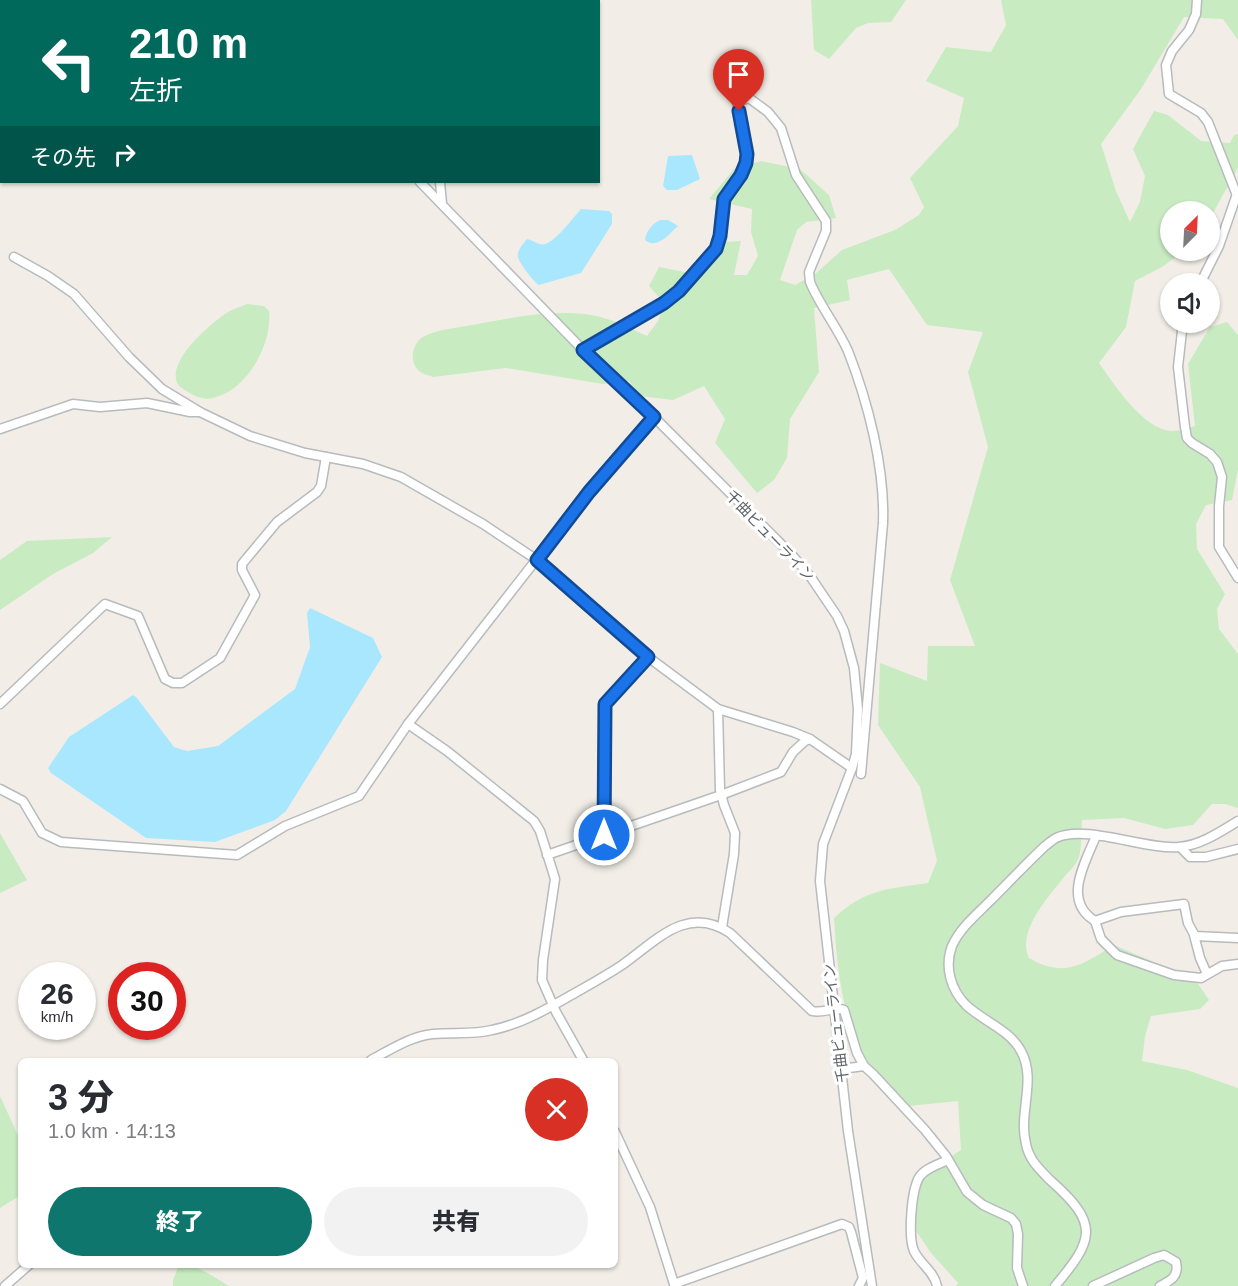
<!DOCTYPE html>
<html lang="ja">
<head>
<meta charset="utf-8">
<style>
  :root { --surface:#fff; --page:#f2f2f3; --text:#2b2b33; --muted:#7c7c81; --accent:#0f766e }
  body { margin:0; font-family:Arial,"Noto Sans JP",sans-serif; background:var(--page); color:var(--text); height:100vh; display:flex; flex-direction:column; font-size:22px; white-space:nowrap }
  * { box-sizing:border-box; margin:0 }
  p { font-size:20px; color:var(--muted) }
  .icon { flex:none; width:33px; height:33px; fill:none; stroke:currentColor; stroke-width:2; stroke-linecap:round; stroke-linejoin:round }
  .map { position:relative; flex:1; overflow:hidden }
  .drawer { position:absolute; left:18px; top:1058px; width:600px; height:210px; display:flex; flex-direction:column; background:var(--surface); border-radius:9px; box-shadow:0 2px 4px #0004 }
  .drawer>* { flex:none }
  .guide { position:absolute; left:0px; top:0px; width:600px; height:183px; box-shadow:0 2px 4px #0004; background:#00695c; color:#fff; overflow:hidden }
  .needle { width:39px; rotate:24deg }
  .controls { position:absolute; left:1160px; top:201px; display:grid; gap:12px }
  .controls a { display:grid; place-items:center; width:60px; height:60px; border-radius:50%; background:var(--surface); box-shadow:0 2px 4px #0004; font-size:30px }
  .speed { position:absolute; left:18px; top:962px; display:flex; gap:12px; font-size:30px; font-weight:700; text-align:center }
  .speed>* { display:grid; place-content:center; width:78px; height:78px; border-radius:50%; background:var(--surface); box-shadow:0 2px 4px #0004; line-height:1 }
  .speed small { font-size:15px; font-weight:400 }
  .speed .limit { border:9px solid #d22; background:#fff; color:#111 }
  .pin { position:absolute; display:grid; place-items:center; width:51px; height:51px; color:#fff; margin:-62px -26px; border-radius:50% 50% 50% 0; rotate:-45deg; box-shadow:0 0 6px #0007 }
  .pin .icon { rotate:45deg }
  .me { position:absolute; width:66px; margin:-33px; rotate:0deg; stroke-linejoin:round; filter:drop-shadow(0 0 4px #0008) }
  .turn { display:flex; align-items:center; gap:21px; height:126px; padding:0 30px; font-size:27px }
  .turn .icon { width:78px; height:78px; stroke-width:2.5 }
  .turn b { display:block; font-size:42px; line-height:51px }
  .then { display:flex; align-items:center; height:57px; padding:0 30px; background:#0003; gap:12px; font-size:22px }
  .round { display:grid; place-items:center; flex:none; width:63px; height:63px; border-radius:32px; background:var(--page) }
  .summary { display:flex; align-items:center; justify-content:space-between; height:102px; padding:0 30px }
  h1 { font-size:36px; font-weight:800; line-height:45px }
  .primary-button { display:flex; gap:12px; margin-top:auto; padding:12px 30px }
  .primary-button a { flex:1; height:69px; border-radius:36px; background:var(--accent); color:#fff; font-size:24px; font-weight:800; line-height:69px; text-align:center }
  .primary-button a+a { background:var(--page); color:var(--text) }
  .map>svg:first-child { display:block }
  .green { fill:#c8ebc2 }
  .water { fill:#a9e7ff }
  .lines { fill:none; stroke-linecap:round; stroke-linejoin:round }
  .minor-casing { stroke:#b7bbbe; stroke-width:11 }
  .minor { stroke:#fff; stroke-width:8 }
  .route-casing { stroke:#114b97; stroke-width:15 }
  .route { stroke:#1a73e8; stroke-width:10 }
  .labels { text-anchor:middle; stroke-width:6; stroke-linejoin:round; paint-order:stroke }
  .street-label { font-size:15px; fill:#5e6468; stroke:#fff }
</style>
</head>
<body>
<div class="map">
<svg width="1238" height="1286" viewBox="0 0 1238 1286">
  <rect width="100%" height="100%" fill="#f2eee7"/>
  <g class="green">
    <polygon points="811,0 906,0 891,22 868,23 856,28 829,59 814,50"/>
    <path d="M1001,0H1238V40L1223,19L1184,17L1141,89L1101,144L1116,191L1130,222L1140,202L1145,176L1133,149L1154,111L1168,115L1201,141L1230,143L1234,135L1238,134V168L1209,220V212H1170V250L1184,251L1162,267L1135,281L1126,327L1099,363C1113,383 1144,430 1171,431C1179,431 1188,428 1195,426L1188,364L1210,327L1227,322L1238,335V469L1232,500L1206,505L1196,524L1197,549L1225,594L1217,609L1219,629L1238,654V808L1225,804H1212L1193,825L1165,829L1124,818L1082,820C1081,831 1082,846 1079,857C1077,864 1069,871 1065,876C1049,896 1016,932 1029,958C1065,979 1083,964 1114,945L1165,967L1183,976L1194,978L1209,1000L1200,1009L1151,1016L1145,1036L1142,1061L1187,1070L1238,1088V1286H956L958,1283L931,1253L906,1216L923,1175L961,1150L958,1101L909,1106C897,1093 872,1072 865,1058C841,1015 837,966 834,918C865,889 887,889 928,883L937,861L920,787L878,725L880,663L927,681L928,646H975L950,580L988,447L968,372L983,332L927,325L889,269L847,280L850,300L814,308L819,372L790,419L787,458L774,480L757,493L715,443L725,419L704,386L673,400L640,396L629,381L603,384L506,368L433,377C428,375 421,374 417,369C409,359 413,343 423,337C437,329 457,328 472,325C511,318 551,309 591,315C610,318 630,328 647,336L658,321L664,303L649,286L659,267L700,275L723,242L741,241L734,275H747L758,256L751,232L752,209L709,199L734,169L761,161L800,169L829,195L836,218L806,222L797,230L780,280L795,285L815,274L842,250L895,230L919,215L924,207L910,178L958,126L964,98L926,81L946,47L991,52L1006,25Z"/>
    <path d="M247,304L264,306L269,311C273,343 247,391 213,398C200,401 189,393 179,386C163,364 209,325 225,314C232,309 240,307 247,304Z"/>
    <polygon points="112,537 93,553 53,574 0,610 0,560 27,541"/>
    <polygon points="0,833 27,880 0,893"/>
    <polygon points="0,1096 21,1142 21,1195 0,1208"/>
    <path d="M179,1265C196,1263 215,1278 229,1286H173V1280Z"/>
  </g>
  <g class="water">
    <polygon points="692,155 700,179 677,190 667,190 663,186 668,156"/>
    <path d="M581,209L609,211L612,214V224L581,273L539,285C534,282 519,263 518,257C517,250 523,244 527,239C533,240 539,246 545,244C556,241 573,218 581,209Z"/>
    <path d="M660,220H668L678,226C669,234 657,250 645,240C646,231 652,224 660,220Z"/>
    <polygon points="310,608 373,638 382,657 286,811 275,820 215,842 146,838 51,773 48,768 69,737 133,695 137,698 174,747 187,751 218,746 295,689 310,647 307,613"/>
  </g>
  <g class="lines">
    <defs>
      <g id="minor">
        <polyline points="238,0 240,2"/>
        <polyline points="1197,0 1196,14 1189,30 1172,51 1166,65 1169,94 1201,113 1208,122 1238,198"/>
        <polyline points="437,2 437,0"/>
        <polyline points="420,182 583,350 654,417 792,555 810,576 837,616 844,631 854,668 858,709 856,754 852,768 823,844 820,881 848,1131 872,1286"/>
        <polyline points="440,182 442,204"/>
        <polyline points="14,257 48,276 74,294 129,357 162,389 200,412 250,436 305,453 363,464 401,477 483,524 537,560 648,657 718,709 793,732 810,739 852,768"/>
        <polyline points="1200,284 1219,246 1238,191"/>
        <polyline points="1183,322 1178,367 1185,427 1187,438 1192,443 1210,454 1217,462 1222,477 1219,506 1219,547 1238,578"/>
        <path d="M583,350L665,303L679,291L695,270L708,258L716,249L720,235L724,199L741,175L747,154L737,102L749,98L768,112L781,128L796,175L826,221V231L809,272L810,282C820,306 838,328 848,351C868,402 885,468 883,523L861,774"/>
        <polyline points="0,429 73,404 100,407 147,403 190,412 200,412"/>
        <polyline points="0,704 105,604 138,616 165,679 173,683 182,683 220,658 255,595 242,570 242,564 277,522 317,492 321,486 326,457"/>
        <polyline points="718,709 720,790 724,805 735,833 734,854 722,927"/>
        <polyline points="408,724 447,751 534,821 540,831 555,879 543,960 542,980 556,1012 583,1060"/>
        <polyline points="0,789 23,801 42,833 61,842 237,855 285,826 359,796 408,724 589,492 654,417"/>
        <polyline points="605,835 605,704 648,657"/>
        <path d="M1096,836C1085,863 1062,901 1095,921L1121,912L1184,904L1188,923L1195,936L1238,938"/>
        <polyline points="1180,847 1190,857 1206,857 1238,849"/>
        <polyline points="547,855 721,795 781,772 793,752 805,741 810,739"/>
        <polyline points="1095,921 1101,939 1117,955 1174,975 1201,978 1222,966 1238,964"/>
        <polyline points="1194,935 1200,958 1207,974"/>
        <path d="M371,1060C390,1050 411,1036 433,1034C453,1032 472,1035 492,1030C522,1024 549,1008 575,993C591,984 607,975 622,965C656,941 687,904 730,933L812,1011C823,1014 835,1006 844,1010L857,1053L864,1066"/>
        <polyline points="841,1069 864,1066 873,1074 925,1130 946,1156 967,1192 983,1205 1011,1218 1016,1224 1018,1234 1017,1268 1023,1286"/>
        <polyline points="615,1132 650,1207 674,1284 842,1224 849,1227 851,1232 863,1278 859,1286"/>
        <polyline points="5,1286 30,1264"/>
        <path d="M937,1286C934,1271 920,1264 914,1251C908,1237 911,1189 920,1176C926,1168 939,1164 948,1160"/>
        <path d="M1055,1286C1094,1240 1100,1224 1051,1181C1040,1170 1029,1160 1026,1144C1018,1113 1037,1080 1021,1051C1009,1029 984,1022 966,1005C951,990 944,967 952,946C960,928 977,914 990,901C1008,883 1026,864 1045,846C1048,844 1052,840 1056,838C1086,824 1145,850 1179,847C1201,845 1220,832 1238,821"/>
        <path d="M1093,1286L1154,1258L1164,1255L1176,1262C1179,1276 1172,1280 1160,1286"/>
      </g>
    </defs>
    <use href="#minor" class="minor-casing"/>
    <use href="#minor" class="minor"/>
  </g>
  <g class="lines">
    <defs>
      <polyline id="route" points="604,835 605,704 648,657 537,560 589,492 654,417 583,350 664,303 679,291 716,249 720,236 724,199 741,175 746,163 747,154 739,111"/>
    </defs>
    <use href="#route" class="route-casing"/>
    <use href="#route" class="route"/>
  </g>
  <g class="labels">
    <g class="street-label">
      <text transform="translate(770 536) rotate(46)" y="5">千曲ビューライン</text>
      <text transform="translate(836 1023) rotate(-97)" y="5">千曲ビューライン</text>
    </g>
  </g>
</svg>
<div class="controls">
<a><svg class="needle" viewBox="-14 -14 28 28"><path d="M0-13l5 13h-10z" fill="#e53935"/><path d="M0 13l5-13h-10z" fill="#7c7c81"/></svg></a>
<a><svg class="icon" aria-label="sound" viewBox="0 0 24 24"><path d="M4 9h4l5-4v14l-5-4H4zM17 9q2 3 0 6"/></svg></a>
</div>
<div class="speed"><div>26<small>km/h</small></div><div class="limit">30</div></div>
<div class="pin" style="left:739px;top:111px;background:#d93025"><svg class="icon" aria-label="arrive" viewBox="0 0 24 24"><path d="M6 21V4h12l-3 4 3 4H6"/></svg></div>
<svg class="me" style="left:604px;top:835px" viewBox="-20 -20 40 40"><circle r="17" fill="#1a73e8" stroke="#fff" stroke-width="3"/><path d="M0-11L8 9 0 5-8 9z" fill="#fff"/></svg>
<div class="guide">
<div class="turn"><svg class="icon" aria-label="left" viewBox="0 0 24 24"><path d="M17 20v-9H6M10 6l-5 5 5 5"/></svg><div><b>210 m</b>左折</div></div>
<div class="then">その先<svg class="icon" aria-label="right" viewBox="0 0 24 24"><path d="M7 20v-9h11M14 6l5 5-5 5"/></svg></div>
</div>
<section class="drawer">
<div class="summary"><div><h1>3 分</h1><p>1.0 km · 14:13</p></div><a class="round" style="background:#d93025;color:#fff"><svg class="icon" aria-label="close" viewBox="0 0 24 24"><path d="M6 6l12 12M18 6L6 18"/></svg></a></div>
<div class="primary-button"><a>終了</a><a>共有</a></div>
</section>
</div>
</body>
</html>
